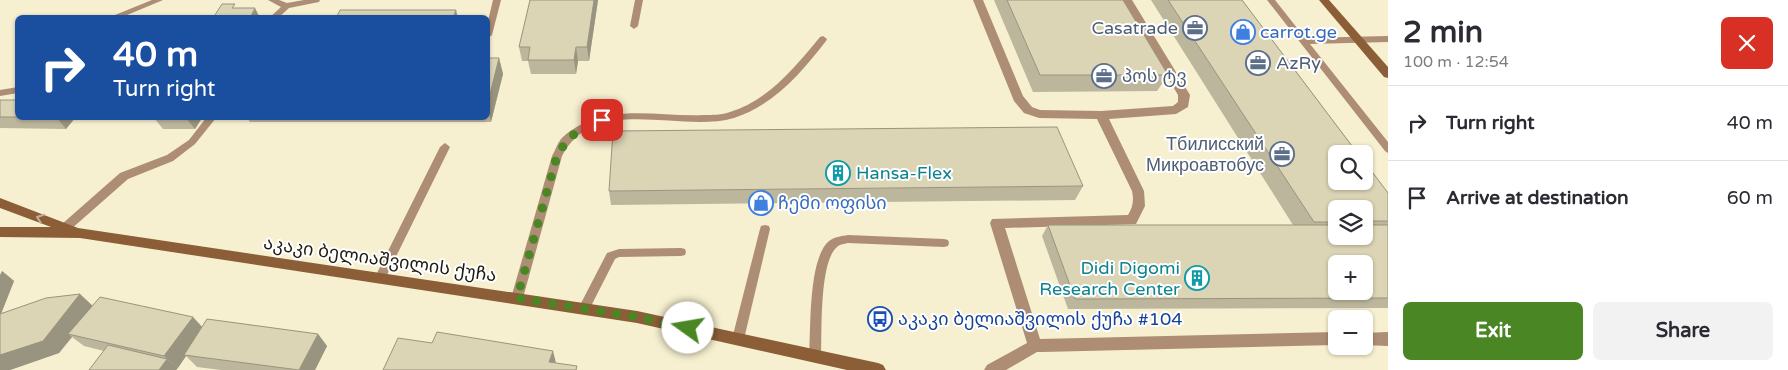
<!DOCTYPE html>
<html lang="en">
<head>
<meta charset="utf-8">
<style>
  :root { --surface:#fff; --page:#f2f2f3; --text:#2b2b33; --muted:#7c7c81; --line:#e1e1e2; --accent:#4a8623 }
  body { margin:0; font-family:"Varela Round","Noto Sans Georgian",sans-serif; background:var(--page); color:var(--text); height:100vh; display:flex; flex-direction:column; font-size:19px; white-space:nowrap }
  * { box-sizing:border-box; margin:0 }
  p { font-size:16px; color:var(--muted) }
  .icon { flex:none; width:28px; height:28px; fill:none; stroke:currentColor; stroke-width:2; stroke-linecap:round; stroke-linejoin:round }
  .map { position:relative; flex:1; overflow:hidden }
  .panel { display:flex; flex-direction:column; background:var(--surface); width:400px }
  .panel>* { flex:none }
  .banner { position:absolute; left:15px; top:15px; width:475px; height:105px; border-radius:8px; box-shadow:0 1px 4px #0004; background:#1a4fa0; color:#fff; overflow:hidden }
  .fabs { position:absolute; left:1328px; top:145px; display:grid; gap:10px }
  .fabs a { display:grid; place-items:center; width:45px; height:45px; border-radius:8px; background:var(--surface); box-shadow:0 1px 4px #0004; font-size:25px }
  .pin { position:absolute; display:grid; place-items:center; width:42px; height:42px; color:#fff; margin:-21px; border-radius:10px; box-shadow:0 2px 8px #0006 }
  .me { position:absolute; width:55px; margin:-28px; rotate:283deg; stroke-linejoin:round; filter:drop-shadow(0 0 4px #0008) }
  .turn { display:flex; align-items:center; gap:18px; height:105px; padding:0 15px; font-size:22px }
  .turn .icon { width:65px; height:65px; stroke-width:2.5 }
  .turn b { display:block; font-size:35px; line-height:42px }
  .round { display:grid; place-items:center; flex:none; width:52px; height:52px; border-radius:8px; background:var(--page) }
  .head { display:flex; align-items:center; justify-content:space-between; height:85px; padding:0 15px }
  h1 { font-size:30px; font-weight:800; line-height:38px }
  .action { display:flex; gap:10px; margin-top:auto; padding:10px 15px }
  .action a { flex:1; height:58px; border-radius:8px; background:var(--accent); color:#fff; font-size:20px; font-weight:800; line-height:58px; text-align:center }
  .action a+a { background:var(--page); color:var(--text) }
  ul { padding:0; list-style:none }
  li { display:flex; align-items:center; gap:15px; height:75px; padding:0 15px; border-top:1px solid var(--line) }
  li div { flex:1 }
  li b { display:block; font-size:19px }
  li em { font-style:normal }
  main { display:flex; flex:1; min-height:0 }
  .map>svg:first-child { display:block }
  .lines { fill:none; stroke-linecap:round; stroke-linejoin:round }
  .lane { fill:#ad8d74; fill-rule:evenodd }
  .street { fill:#ad8d74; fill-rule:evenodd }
  .secondary { fill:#8b5e37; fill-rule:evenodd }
  .wall { fill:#bcb69c; fill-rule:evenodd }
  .shaded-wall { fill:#99947f }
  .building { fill:#dbd4b5; stroke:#99947f; fill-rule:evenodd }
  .oneway { stroke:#c5ae9b }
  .route { stroke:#4a8623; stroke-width:9; stroke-dasharray:0 16.2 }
  .labels { text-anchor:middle; stroke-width:4; stroke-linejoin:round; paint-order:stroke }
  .service-label { font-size:18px; fill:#4e5e75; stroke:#fff; text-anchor:end }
  .shop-label { font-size:18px; fill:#366cbe; stroke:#fff; text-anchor:start }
  .culture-label { font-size:18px; fill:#0d838f; stroke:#fff; text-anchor:start }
  .street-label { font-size:18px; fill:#1e1b10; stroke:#fff }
  .transit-label { font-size:18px; fill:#164399; stroke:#fff; text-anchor:start }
</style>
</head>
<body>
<main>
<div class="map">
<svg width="1388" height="370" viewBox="0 0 1388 370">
  <rect width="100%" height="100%" fill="#f6efd0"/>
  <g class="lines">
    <g class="lane">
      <polygon points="152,0 163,0 120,18 110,17"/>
      <polygon points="268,0 279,0 287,3 304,0 320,0 319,2 289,8 278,18 269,18 281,7"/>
      <polygon points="493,0 501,0 492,35 488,38 488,21"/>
      <polygon points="635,0 643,0 638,26 634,29 630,26"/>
      <polygon points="1267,0 1275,0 1305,38 1388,36 1388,42 1310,44 1388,142 1388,153 1385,151"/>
      <path d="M823,36L827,39L826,41C801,73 774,105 734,118C680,134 595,93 562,156L523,298L521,301L517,303L513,301L511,298L552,156C555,151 557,144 561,139C567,132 578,126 586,122C624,106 665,117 704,115C712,115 722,115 730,112C769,100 795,67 820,37Z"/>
      <polygon points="18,87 18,93 0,96 0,90"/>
      <polygon points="206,118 216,118 195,144 173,161 128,179 70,230 62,230 61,227 62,224 120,173 167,155 189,140"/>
      <polygon points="445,143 450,147 384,281 380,283 376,281 374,278 376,275 440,147"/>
      <polygon points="765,225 769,226 770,229 744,339 742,343 738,344 734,343 732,339 760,229 761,226"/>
      <path d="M848,235L944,239L948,240L949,243L948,246L944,247L848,243C844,244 840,244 837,247C819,262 822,333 821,356L819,360L815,361L811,360L809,356C811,329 808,259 829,241C834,237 842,236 848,235Z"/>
      <polygon points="681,248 685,249 686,252 685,255 681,256 619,257 615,259 588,312 584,314 580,312 578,309 607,253 619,249"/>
    </g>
    <g class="street">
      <path d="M973,0H983L1023,96L1032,107L1040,110L1101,111L1173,106L1178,102V95L1122,0H1132L1190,95L1188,107L1176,114L1109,119L1144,191L1145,206L1136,224L1005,228L1040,339L1336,332V345L1042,352H1037L1006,370H984L987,365L1027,343L990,223L992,219L1128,215C1133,207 1134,200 1132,191L1097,119L1039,118L1024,113L1014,101Z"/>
      <polygon points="1388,332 1388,346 1364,345 1364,333"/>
    </g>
    <g class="secondary">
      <polygon points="1319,0 1329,0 1388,67 1388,78 1384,77"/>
      <polygon points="0,198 78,228 637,311 878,363 883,365 886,370 847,370 637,323 80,238 0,237 0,227 51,227 0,208"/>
    </g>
  </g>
  <g class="wall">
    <polygon points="530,0 598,0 589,61 578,61 576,74 531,74 528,61 522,61 519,47"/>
    <polygon points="994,0 1123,0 1168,75 1157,91 1033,92"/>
    <path d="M1151,0H1242L1388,193V308L1068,309L1042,236L1048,225H1293ZM1336,209H1364V236H1336Z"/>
    <polygon points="488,58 499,58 503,74 491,122 250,122 247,118 488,118"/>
    <polygon points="0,100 75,118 66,129 0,128"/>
    <polygon points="154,118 202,118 195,129 163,129"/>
    <polygon points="1083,186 1075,200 611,205 609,191"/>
    <polygon points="2,271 14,281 1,313 92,305 202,327 318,334 327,346 315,370 221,370 197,367 186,356 176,370 89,370 104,351 84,346 72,337 59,353 10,370 0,370"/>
  </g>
  <g class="shaded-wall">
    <polygon points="594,0 598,0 589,61 587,47"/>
    <polygon points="255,8 260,18 250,18"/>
    <polygon points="456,10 458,18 453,18"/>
    <polygon points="576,47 578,61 576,74 574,60"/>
    <polygon points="499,58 503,74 491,122 488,108 488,102"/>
    <polygon points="57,118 75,118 66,129"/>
    <polygon points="186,118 202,118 195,129"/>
    <polygon points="2,271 14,281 1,314 0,314 0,275"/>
    <polygon points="80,294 94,307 68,334 72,337 59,353 10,370 0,370 0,355"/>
    <polygon points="193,317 205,330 184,355 186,356 178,368 164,356"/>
    <polygon points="318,334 327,346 315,370 299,370"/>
    <polygon points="553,351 556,363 549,362"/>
    <polygon points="167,359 178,368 176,370 159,370"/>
  </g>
  <g class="building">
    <polygon points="530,0 594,0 587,47 576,47 574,60 528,60 530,47 519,47"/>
    <polygon points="1007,0 1123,0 1168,75 1040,75"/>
    <polygon points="1168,0 1242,0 1358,154 1336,154 1336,181 1364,181 1364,161 1388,193 1388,221 1364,221 1364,209 1336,209 1336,222 1314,222"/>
    <polygon points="222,4 235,4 232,8 255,8 250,18 213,18"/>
    <polygon points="340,10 456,10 453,18 336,18"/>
    <polygon points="488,58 499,58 488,102"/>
    <rect x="0" y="100" width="18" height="17"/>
    <polygon points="1057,127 1083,186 609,191 613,131"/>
    <path d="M1048,225H1336V236H1364V225H1388V298L1075,299ZM1336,264H1364V291H1336Z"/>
    <polygon points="80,294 43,341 0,355 0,314 46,298"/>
    <polygon points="100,297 193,317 164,356 68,334"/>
    <polygon points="207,319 318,334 299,370 184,355"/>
    <polygon points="437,332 553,351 549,362 577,366 576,370 383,370 398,338 432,343"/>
    <polygon points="108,345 167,359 159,370 89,370"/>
  </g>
  <defs><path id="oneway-chevron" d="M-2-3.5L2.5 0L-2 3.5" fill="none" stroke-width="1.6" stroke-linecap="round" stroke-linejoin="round" transform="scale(1.25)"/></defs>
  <use class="oneway" href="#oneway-chevron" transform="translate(40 218) rotate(-160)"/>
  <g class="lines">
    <path class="route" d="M602,120C581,125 567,138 557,156L517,298L637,317L688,328"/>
  </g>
  <defs>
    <symbol id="office-ring" viewBox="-11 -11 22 22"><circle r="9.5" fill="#fff" stroke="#5c6f8a" stroke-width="1.5"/><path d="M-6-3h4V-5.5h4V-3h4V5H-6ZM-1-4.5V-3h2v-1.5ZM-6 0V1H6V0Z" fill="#5c6f8a"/></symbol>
    <symbol id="shop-ring" viewBox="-11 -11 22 22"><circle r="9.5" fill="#fff" stroke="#3f7fe0" stroke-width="1.5"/><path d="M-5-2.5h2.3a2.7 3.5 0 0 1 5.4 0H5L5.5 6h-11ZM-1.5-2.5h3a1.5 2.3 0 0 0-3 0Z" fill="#3f7fe0"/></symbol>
    <symbol id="building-ring" viewBox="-11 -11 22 22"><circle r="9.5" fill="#fff" stroke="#0f9aa8" stroke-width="1.5"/><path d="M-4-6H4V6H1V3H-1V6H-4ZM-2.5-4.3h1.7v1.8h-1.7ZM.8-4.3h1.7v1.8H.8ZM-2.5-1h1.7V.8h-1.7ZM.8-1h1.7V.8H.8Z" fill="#0f9aa8"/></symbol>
    <symbol id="bus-ring" viewBox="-11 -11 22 22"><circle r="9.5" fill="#fff" stroke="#1a4fb4" stroke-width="1.5"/><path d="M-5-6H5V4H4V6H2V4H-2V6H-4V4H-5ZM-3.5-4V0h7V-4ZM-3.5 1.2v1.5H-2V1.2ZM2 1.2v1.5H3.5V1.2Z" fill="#1a4fb4"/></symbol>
  </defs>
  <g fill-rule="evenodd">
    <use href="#office-ring" x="1181" y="14" width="28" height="28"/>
    <use href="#shop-ring" x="1229" y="18" width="28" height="28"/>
    <use href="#office-ring" x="1244" y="49" width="28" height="28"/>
    <use href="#office-ring" x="1090" y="62" width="28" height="28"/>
    <use href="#office-ring" x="1268" y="140" width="28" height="28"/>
    <use href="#building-ring" x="824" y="159" width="28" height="28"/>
    <use href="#shop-ring" x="747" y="189" width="28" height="28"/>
    <use href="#building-ring" x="1183" y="264" width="28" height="28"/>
    <use href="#bus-ring" x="866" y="305" width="28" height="28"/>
  </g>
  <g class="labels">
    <g class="service-label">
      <text x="1178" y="34">Casatrade</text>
      <text x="1276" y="69" text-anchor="start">AzRy</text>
      <text x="1122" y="82" text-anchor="start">პოს ტვ</text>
      <text x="1264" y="150">Тбилисский<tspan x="1264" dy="21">Микроавтобус</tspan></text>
    </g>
    <g class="shop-label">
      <text x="1260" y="38">carrot.ge</text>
      <text x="778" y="209">ჩემი ოფისი</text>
    </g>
    <g class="culture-label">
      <text x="856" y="179">Hansa-Flex</text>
      <text x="1180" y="274" text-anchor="end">Didi Digomi<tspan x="1180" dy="21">Research Center</tspan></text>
    </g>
    <g class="street-label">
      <text transform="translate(380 259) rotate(8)" y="6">აკაკი ბელიაშვილის ქუჩა</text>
    </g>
    <g class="transit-label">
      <text x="898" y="325">აკაკი ბელიაშვილის ქუჩა #104</text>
    </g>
  </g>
</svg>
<div class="fabs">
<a><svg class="icon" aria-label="search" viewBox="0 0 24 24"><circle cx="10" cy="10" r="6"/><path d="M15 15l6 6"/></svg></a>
<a><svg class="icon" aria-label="layers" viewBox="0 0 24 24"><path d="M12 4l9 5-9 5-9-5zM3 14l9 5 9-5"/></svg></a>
<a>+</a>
<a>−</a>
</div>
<div class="pin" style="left:602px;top:120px;background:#d93025"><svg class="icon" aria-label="arrive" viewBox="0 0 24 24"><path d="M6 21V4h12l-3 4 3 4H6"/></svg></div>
<svg class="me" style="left:688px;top:328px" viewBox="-20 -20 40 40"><circle r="19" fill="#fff"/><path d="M0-13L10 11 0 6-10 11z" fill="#4a8623"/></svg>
<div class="banner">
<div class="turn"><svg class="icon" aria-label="right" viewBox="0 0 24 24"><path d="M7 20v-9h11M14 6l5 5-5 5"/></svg><div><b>40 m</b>Turn right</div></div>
</div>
</div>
<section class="panel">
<div class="head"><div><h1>2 min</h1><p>100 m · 12:54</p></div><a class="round" style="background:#d93025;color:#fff"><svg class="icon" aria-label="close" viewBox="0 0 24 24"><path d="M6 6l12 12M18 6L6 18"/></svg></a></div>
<ul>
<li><svg class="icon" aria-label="right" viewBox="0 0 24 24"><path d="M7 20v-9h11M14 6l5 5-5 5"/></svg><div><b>Turn right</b></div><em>40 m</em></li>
<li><svg class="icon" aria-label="arrive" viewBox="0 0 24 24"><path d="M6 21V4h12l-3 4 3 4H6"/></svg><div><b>Arrive at destination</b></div><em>60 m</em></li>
</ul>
<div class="action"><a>Exit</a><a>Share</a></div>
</section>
</main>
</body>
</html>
